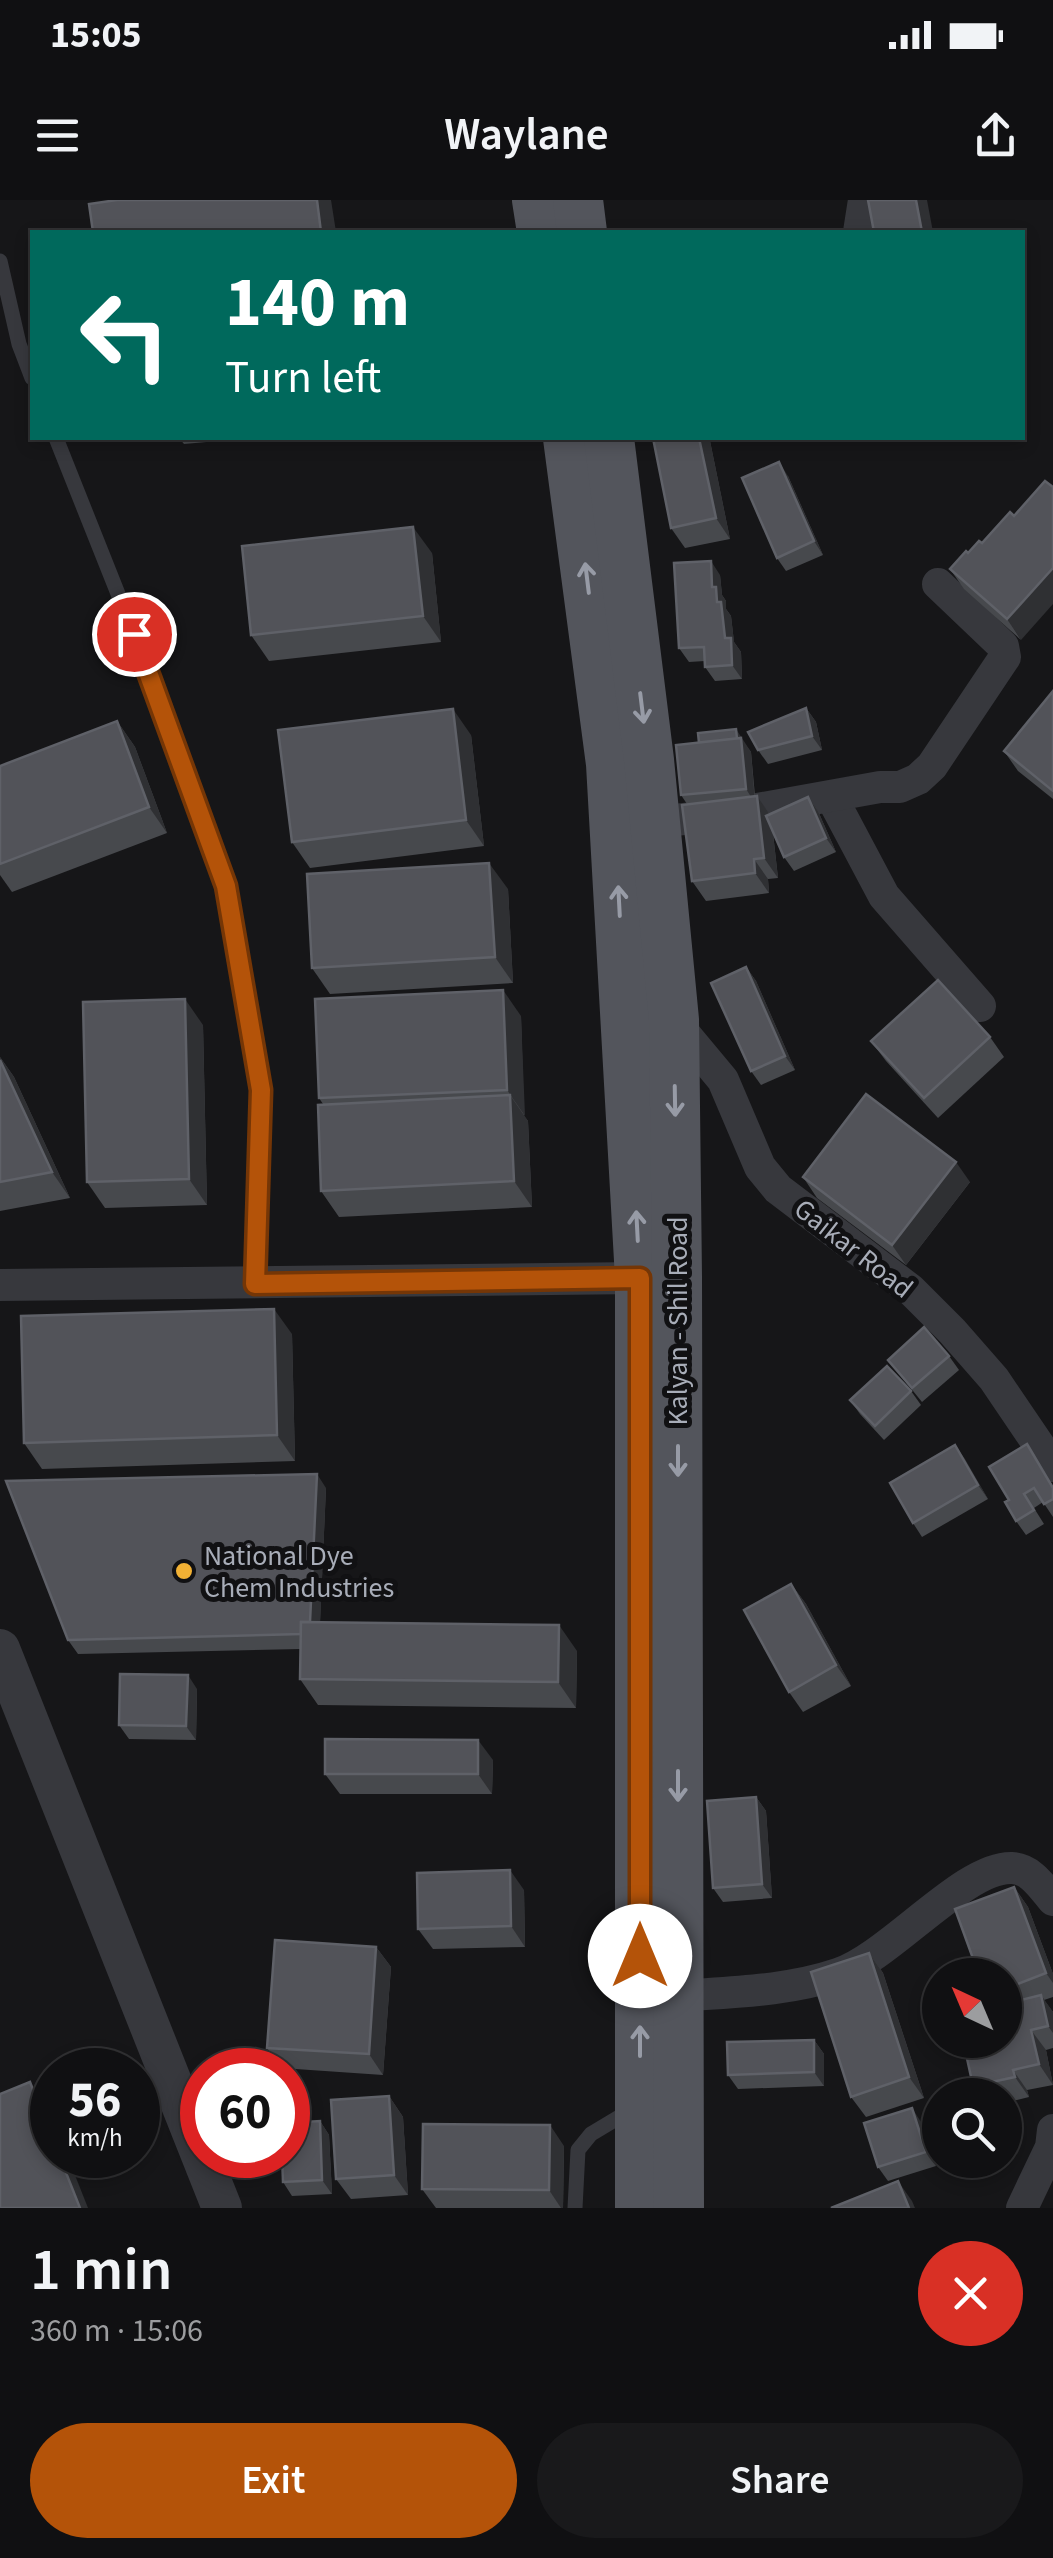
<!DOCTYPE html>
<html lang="en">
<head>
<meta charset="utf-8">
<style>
  :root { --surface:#101012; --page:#19191b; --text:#f1f3f6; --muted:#9c9d9f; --line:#303032; --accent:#b45309 }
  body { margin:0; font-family:"Source Sans 3",sans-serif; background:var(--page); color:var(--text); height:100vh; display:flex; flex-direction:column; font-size:38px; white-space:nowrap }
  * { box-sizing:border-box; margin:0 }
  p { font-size:32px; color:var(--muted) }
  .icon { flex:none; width:55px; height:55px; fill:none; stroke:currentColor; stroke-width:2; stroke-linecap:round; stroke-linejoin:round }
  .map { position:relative; height:2008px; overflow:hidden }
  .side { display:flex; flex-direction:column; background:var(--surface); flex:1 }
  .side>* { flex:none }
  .banner { position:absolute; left:30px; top:30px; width:995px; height:210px; border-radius:0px; box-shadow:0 5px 15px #0003,0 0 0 2px var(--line); background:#00695c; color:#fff; overflow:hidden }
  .needle { width:65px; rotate:316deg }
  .controls { position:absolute; left:922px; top:1758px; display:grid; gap:20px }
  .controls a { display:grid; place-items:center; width:100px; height:100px; border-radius:50%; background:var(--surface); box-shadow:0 5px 15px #0003,0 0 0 2px var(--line); font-size:50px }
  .speed { position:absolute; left:30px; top:1848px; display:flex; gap:20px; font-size:50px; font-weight:700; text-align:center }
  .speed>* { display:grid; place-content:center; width:130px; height:130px; border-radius:50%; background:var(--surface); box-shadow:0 5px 15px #0003,0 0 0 2px var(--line); line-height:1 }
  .speed small { font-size:25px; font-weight:400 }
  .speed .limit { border:15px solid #d22; background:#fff; color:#111 }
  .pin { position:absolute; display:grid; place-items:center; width:85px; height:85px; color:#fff; margin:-42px; border:5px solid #fff; border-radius:50%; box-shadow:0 2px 10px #0007 }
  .me { position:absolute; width:110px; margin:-55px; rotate:0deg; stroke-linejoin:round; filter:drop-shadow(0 0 8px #0008) }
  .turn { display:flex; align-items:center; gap:35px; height:210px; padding:0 30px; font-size:45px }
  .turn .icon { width:130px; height:130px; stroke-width:2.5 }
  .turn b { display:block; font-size:70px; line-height:85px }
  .round { display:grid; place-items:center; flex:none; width:105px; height:105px; border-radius:52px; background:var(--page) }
  .summary { display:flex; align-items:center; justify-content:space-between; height:170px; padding:0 30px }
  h1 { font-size:60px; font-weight:600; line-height:75px }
  .action { display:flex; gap:20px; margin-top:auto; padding:20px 30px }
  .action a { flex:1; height:115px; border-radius:60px; background:var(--accent); color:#fff; font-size:40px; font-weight:600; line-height:115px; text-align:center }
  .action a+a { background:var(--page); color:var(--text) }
  .status { display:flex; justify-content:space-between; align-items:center; height:70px; padding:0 50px; background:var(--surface); direction:ltr }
  .status svg { height:28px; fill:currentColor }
  header { display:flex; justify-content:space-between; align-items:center; height:130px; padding:0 30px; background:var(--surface); font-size:45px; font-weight:600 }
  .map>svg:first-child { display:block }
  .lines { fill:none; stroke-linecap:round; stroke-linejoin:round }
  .service { stroke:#37383d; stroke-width:15 }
  .minor { stroke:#37383d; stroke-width:32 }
  .tertiary { stroke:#37383d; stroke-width:40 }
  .primary { stroke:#53555c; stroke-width:50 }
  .wall { fill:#47494d }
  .shaded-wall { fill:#2f3033 }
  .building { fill:#525359; stroke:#5f6168; stroke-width:2.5 }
  .oneway { stroke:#979ba6 }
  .route-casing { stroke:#753606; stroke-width:25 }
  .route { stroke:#b45309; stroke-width:18 }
  .poi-dot { fill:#f2b134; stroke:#111113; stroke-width:4 }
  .labels { text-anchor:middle; stroke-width:10; stroke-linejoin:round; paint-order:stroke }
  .street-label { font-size:28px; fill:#a8adb8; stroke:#111113 }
  .poi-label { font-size:28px; fill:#a8adb8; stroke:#111113; text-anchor:start }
</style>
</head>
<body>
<div class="status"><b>15:05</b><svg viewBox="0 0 49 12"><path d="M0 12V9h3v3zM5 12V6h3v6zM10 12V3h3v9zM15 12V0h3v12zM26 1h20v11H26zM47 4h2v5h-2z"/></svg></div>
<header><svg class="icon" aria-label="menu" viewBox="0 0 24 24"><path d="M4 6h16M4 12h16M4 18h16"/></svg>Waylane<svg class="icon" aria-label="share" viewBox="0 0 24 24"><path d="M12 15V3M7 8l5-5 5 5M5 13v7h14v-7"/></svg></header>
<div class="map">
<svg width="1053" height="2008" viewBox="0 0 1053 2008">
  <rect width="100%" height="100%" fill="#161618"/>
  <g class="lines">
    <g class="service">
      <polyline points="0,61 19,144 32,178"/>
      <polyline points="56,238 134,434 226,686 261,889 255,1084"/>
      <polyline points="575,2008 578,1950 591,1934 631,1910"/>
    </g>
    <g class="minor">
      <polyline points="859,32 864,0"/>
      <polyline points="832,598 884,696 980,806"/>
      <polyline points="654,622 724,615 880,587 900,587 918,579 932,566 1005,457 1003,446 938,384"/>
      <polyline points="673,820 723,880 760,967 778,989 911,1090 952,1131 994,1179 1053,1266"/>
      <polyline points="0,1085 640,1078"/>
      <path d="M679,1796C731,1792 788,1791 838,1774C890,1757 964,1666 1012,1668C1031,1669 1042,1687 1053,1700"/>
      <polyline points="1022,2008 1051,1947 1053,1930"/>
    </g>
    <polyline class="tertiary" points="0,1449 222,2008"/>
    <g class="primary">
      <polyline points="537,0 542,32"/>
      <polyline points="578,0 582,32"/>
      <polyline points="568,238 611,564 640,1078 640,2008"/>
      <polyline points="609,238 649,560 674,820 677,1077 679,2008"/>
    </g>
  </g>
  <g class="wall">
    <polygon points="179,238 252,238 184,244"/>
    <polygon points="653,238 707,238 710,241 730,339 685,348 671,328"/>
    <polygon points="788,276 823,355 786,371 777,358"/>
    <polygon points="432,353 441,442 269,461 251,435"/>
    <polygon points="968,353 1021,440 964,389 950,369"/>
    <polygon points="720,375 722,395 726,401 726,409 731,416 734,442 741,452 742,479 715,481 705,467 705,461 689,462 679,448"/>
    <polygon points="1053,491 1053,599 1018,571 1004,551"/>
    <polygon points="806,508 816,522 822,550 768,564 758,550"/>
    <polygon points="117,521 135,547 167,633 12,692 0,675 0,566"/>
    <polygon points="471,535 484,646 310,668 292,642"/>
    <polygon points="741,536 741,539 751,552 755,596 770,614 808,597 818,611 836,652 794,671 784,657 773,633 778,678 768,679 769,693 706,701 692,681 687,604 681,595 699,543"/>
    <polygon points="508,689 513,783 330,794 312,768"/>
    <polygon points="746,767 756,781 795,870 761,885 751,871"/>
    <polygon points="521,816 524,916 528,921 532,1007 339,1017 321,991 323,904 319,898"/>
    <polygon points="203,825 207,1005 105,1008 87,982"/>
    <polygon points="990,837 1004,857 938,918 886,861 871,841"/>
    <polygon points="0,857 14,877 70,998 0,1011"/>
    <polygon points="803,977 970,982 906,1065 817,998"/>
    <polygon points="292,1134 295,1261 42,1269 24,1243"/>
    <polygon points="949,1156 959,1170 922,1202 888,1160"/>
    <polygon points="911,1191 921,1205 884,1240 860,1214 850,1200"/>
    <polygon points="1027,1244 1053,1286 1053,1317 1043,1302 1034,1308 1044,1324 1026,1335 1016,1321 1009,1300"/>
    <polygon points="955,1245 988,1299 922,1337 913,1323"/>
    <polygon points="326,1288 320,1422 577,1451 576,1508 318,1505 300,1479 301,1449 78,1454 68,1440"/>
    <polygon points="791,1384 806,1404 851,1486 803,1512 789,1492"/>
    <polygon points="197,1489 196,1540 129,1539 119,1525"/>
    <polygon points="493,1560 492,1594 340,1594 325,1574"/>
    <polygon points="756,1597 766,1611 772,1698 723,1702 713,1688"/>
    <polygon points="1014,1687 1028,1707 1053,1774 1053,1797 1044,1800 1053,1812 1053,1848 1046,1850 1053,1885 1027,1890 1029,1897 1005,1903 1005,1895 979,1895 973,1886 1005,1840 1005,1775"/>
    <polygon points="524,1690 525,1747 433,1749 418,1729"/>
    <polygon points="376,1747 391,1767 383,1875 281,1868 267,1848"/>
    <polygon points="869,1753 883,1773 924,1898 866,1917 851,1897"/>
    <polygon points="814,1840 824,1854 824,1886 738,1889 728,1875"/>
    <polygon points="389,1896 403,1917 408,1995 351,1999 336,1979"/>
    <polygon points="320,1921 329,1935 332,1994 292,1996 283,1982"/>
    <polygon points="921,1922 936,1966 888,1981 878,1967"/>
    <polygon points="564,1946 563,2008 436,2008 422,1989"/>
  </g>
  <g class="shaded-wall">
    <polygon points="317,0 331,0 336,32 321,32"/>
    <polygon points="916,0 927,0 933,32 922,32"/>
    <polygon points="699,238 707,238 710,241 730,339 716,318"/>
    <polygon points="779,262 788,276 823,355 814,341"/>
    <polygon points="413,327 432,353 441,442 423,416"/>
    <polygon points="711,361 720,375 722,395 726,401 726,409 731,416 734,442 741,452 742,479 732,465 725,438 712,387"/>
    <polygon points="1053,368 1053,404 1021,440 1007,419"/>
    <polygon points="806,508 816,522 822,550 812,536"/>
    <polygon points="453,509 471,535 484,646 466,620"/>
    <polygon points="117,521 135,547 167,633 149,607"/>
    <polygon points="736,529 751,552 755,603 746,589"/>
    <polygon points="757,596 771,616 778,678 764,658"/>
    <polygon points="808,597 818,611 836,652 826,638"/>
    <polygon points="754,659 768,679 769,693 755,673"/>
    <polygon points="489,663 508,689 513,783 495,757"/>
    <polygon points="746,767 756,781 795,870 785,856"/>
    <polygon points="503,790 521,816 525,916 507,890"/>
    <polygon points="185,799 203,825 207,1005 189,979"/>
    <polygon points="0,857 14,877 70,998 52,972 0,860"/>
    <polygon points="510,895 528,921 532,1007 514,981"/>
    <polygon points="956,962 970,982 906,1065 892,1045"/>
    <polygon points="274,1109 292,1134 295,1261 277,1235"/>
    <polygon points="955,1245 965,1259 988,1299 978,1285"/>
    <polygon points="317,1274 326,1288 319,1448 310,1434"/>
    <polygon points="791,1384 806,1404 851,1486 836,1465"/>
    <polygon points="559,1425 577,1451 576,1508 558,1482"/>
    <polygon points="188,1475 197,1489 196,1540 186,1526"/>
    <polygon points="478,1540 493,1560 492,1594 478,1574"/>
    <polygon points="756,1597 766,1611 772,1698 762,1684"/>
    <polygon points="510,1670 524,1690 525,1747 511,1726"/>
    <polygon points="1014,1687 1028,1707 1053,1774 1053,1783 1046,1773"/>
    <polygon points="376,1747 391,1767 383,1875 369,1854"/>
    <polygon points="869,1753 883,1773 924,1898 909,1877"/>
    <polygon points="1041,1795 1053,1812 1053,1833 1048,1826"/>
    <polygon points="1031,1830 1046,1850 1053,1885 1039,1864"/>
    <polygon points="814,1840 824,1854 824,1886 814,1872"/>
    <polygon points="1013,1870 1027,1890 1029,1897 1015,1877"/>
    <polygon points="30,1882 48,1908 52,1919 52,1939"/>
    <polygon points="389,1896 403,1917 408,1995 394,1975"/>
    <polygon points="912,1908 921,1922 936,1966 926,1952"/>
    <polygon points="320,1921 329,1935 332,1994 322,1980"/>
    <polygon points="550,1925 564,1946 563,2008 561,2008 549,1990"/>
    <polygon points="59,1955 67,1955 88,2008 80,2008"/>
    <polygon points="898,1981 912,2001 915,2008 909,2008"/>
  </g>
  <g class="building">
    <polygon points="117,0 317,0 321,32 93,32 89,4"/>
    <polygon points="868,0 916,0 922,32 874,32"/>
    <polygon points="653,238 699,238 716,318 671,328"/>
    <polygon points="779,262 814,341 777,358 742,278"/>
    <polygon points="1045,281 1053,287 1053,368 1007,419 950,369 966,351 968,353 979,341 982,343 1010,312 1014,316"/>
    <polygon points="413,327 423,416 251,435 242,346"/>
    <polygon points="711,361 712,387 716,387 717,402 721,402 725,438 731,438 732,465 705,467 704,447 679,448 674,363"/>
    <polygon points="1053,491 1053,591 1004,551"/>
    <polygon points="806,508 812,536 758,550 748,532"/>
    <polygon points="453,509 466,620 292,642 278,530"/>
    <polygon points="117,521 149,607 0,664 0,566"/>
    <polygon points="736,529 737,539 699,543 698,533"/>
    <polygon points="741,538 746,589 681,595 676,545"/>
    <polygon points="757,596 764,658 754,659 755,673 692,681 682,605"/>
    <polygon points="808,597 826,638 784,657 766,616"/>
    <polygon points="489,663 495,757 312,768 307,674"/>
    <polygon points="746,767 785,856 751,871 711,783"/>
    <polygon points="938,780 990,837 924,898 871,841"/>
    <polygon points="503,790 507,890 319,898 315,799"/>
    <polygon points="185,799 189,979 87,982 83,802"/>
    <polygon points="0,860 52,972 0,982"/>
    <polygon points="866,894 956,962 892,1045 803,977"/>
    <polygon points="510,895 514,981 321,991 318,905"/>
    <polygon points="274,1109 277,1235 24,1243 21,1116"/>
    <polygon points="924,1127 949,1156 912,1188 888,1160"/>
    <polygon points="887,1166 911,1191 875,1226 850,1200"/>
    <polygon points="1027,1244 1053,1288 1053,1299 1044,1304 1034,1288 1024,1294 1034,1310 1016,1321 1005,1302 1009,1300 989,1267"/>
    <polygon points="955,1245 978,1285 913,1323 890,1283"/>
    <polygon points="317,1274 310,1422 301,1422 301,1434 68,1440 6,1281"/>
    <polygon points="791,1384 836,1465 789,1492 744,1410"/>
    <polygon points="301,1422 559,1425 558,1482 300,1479"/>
    <polygon points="120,1474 188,1475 186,1526 119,1525"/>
    <polygon points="325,1539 478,1540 478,1574 325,1574"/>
    <polygon points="756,1597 762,1684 713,1688 707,1601"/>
    <polygon points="510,1670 511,1726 418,1729 417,1673"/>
    <polygon points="1014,1687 1046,1773 1005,1789 1005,1775 979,1775 955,1709"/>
    <polygon points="275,1740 376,1747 369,1854 267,1848"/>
    <polygon points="869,1753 909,1877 851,1897 811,1772"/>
    <polygon points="1041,1795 1048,1826 1031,1830 1039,1864 1013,1870 1015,1877 973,1886 963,1840 1005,1840 1005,1804"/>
    <polygon points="814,1840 814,1872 728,1875 727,1842"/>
    <polygon points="30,1882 52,1939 52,1955 59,1955 80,2008 0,2008 0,1894"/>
    <polygon points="389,1896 394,1975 336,1979 331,1900"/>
    <polygon points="912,1908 926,1952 878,1967 864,1923"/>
    <polygon points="320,1921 322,1980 283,1982 282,1955 288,1955 288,1923"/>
    <polygon points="423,1924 550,1925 549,1990 422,1989"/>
    <polygon points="898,1981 909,2008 831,2008"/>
  </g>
  <defs><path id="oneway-shaft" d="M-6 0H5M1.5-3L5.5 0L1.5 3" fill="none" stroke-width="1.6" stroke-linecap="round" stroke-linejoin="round" transform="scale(2.5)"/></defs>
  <g class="oneway">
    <use href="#oneway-shaft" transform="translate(587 378) rotate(-97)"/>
    <use href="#oneway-shaft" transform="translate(642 508) rotate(83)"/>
    <use href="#oneway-shaft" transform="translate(619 701) rotate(-93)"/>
    <use href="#oneway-shaft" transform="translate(675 901) rotate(89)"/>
    <use href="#oneway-shaft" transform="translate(637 1026) rotate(-93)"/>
    <use href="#oneway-shaft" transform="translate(678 1261) rotate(90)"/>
    <use href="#oneway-shaft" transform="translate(678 1586) rotate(90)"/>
    <use href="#oneway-shaft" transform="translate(640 1841) rotate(-90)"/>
  </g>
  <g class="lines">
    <defs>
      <polyline id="route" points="134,434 226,686 261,890 255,1084 640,1078 640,1756"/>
    </defs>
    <use href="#route" class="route-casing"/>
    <use href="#route" class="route"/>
  </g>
  <circle class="poi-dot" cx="184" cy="1371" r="10"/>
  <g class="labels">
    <g class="street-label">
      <text transform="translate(854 1048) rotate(38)" y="10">Gaikar Road</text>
      <text transform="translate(677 1121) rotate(-90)" y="10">Kalyan - Shil Road</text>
    </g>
    <g class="poi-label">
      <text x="204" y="1365">National Dye<tspan x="204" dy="32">Chem Industries</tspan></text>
    </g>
  </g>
</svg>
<div class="controls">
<a><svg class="needle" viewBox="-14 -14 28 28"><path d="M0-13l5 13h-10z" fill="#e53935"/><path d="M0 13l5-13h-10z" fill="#9c9d9f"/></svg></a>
<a><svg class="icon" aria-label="search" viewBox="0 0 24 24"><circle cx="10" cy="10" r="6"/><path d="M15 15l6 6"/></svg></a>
</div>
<div class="speed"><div>56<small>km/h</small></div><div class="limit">60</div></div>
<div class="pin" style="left:134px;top:434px;background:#d93025"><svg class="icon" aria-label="arrive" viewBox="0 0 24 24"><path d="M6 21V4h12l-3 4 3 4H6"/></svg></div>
<svg class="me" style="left:640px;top:1756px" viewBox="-20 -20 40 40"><circle r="19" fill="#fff"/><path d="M0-13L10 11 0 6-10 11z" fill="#b45309"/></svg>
<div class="banner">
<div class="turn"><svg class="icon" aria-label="left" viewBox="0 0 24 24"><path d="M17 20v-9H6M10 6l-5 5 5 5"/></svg><div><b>140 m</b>Turn left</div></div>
</div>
</div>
<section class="side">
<div class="summary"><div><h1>1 min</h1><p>360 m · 15:06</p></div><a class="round" style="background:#d93025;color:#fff"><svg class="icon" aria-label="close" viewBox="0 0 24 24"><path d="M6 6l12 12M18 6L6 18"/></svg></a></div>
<div class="action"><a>Exit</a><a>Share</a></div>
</section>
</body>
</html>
